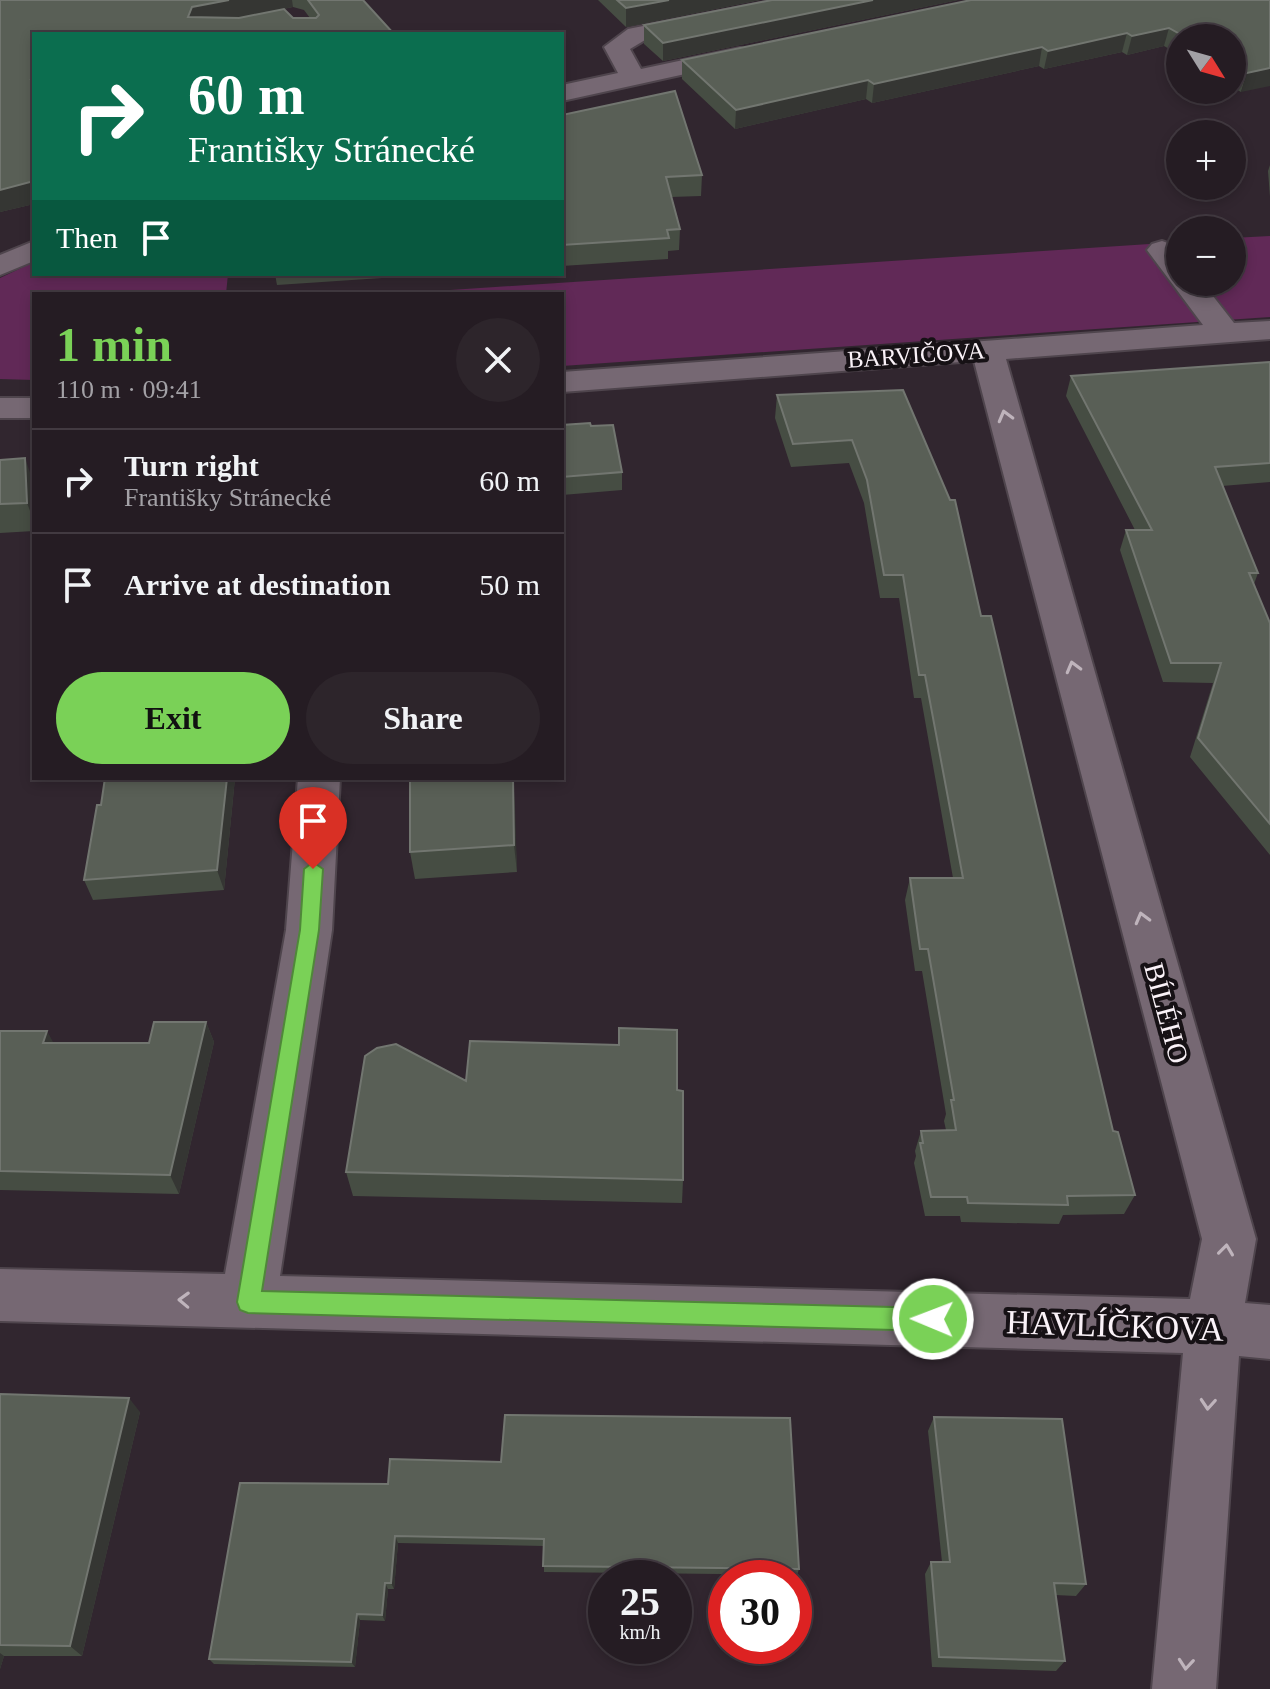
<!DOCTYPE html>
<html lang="en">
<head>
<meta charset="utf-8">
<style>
  :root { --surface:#251c23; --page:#2d252b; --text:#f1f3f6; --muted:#a3a1a6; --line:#423a41; --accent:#7ad157 }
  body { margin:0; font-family:"Times New Roman",serif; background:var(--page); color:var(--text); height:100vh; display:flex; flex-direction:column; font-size:30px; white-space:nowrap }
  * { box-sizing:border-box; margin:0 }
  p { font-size:26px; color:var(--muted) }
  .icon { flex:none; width:44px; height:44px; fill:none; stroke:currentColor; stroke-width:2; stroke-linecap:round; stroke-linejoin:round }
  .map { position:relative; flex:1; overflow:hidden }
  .sheet { position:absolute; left:32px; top:292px; width:532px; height:488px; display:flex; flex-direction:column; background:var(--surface); border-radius:0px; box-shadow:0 4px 12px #0003,0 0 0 2px var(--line) }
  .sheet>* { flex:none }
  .top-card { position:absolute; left:32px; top:32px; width:532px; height:244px; border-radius:0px; box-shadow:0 4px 12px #0003,0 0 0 2px var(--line); background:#0b6e4f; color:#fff; overflow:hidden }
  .needle { width:52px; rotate:127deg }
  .tools { position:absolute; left:1166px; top:24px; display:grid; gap:16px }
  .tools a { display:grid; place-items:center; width:80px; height:80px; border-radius:50%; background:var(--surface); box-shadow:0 4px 12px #0003,0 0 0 2px var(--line); font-size:40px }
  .speed { position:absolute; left:588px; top:1560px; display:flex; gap:16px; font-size:40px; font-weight:700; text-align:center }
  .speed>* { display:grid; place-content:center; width:104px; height:104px; border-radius:50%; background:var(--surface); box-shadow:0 4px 12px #0003,0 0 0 2px var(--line); line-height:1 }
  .speed small { font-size:20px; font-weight:400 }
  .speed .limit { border:12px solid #d22; background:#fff; color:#111 }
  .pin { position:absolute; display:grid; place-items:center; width:68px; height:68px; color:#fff; margin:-82px -34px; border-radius:50% 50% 50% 0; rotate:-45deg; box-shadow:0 0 8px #0007 }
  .pin .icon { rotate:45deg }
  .me { position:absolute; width:88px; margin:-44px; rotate:271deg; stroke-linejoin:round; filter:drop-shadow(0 0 6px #0008) }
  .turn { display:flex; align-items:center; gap:28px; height:168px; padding:0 24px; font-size:36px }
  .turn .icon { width:104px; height:104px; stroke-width:2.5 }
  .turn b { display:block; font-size:56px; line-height:68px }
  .then { display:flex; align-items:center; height:76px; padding:0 24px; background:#0003; gap:16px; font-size:30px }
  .round { display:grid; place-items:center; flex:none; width:84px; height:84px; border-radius:42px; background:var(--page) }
  .headline { display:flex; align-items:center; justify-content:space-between; height:136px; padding:0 24px }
  h1 { font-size:48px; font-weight:700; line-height:60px; color:var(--accent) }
  .primary-button { display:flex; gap:16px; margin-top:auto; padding:16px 24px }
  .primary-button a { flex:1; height:92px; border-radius:48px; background:var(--accent); color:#111; font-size:32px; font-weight:700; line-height:92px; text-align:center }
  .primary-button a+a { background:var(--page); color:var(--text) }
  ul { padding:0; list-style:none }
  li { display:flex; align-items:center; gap:24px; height:104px; padding:0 24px; border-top:2px solid var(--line) }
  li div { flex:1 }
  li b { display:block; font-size:30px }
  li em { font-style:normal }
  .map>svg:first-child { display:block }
  .green { fill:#612957 }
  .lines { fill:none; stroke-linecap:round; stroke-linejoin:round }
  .minor-casing { stroke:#4f454d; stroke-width:4 }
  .minor { fill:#766873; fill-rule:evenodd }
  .wall { fill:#464d43; fill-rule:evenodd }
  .shaded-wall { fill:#353633 }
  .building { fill:#595f56; stroke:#727670; stroke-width:2 }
  .oneway { stroke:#bfb4bc }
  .route { fill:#7ad157; stroke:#4f8839; stroke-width:2 }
  .labels { text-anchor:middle; stroke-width:8; stroke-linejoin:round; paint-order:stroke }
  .far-street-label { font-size:24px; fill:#faf2f8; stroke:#161115 }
  .street-label { font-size:28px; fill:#faf2f8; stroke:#161115 }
  .near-street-label { font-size:34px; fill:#faf2f8; stroke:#161115 }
</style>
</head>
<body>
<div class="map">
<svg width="1270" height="1689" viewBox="0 0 1270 1689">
  <rect width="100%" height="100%" fill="#31262f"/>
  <g class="green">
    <polygon points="1270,236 1270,317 562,366 562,294 390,294 1180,242 1180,282 1232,282 1232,238"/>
    <polygon points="34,262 34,274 228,274 226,294 34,294 34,380 0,379 0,278"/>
  </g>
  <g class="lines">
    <defs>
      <g id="minor">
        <polygon points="775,0 823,0 819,5 811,7 645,40 630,49 641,69 740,48 749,50 752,55 749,60 562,101 562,85 618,73 604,47 628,29"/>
        <polygon points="34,241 34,261 0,275 0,255"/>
        <path d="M1162,241C1184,247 1180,263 1180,282H1202L1234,323L1270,321V339L1006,359L1256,1239L1245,1303L1270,1305V1359L1239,1356L1216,1689H1152L1183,1353L0,1321V1269L225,1274L286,930L298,778H340L332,930L280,1276L1190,1299L1202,1239L974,361L562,392V372L1203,325L1147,250L1152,244Z"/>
        <rect x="0" y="398" width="34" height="20"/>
      </g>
    </defs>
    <use href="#minor" class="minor-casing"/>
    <use href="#minor" class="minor"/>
  </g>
  <g class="wall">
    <path d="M0,0H363L394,34H34V204L0,212ZM293,7L304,10L310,18H239Z"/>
    <polygon points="598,0 760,0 626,27"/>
    <polygon points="772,0 958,0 663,61 644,44 644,25"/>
    <polygon points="1270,0 1241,92 1232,87 1232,38 1180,38 1180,55 1164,46 1127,55 1122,52 1044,69 1039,66 872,103 866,99 735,129 682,79 682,60"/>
    <polygon points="562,115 702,175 701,196 671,197 680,229 679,250 668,251 668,259 562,266"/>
    <polygon points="1270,165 1270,197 1268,171"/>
    <polygon points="275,274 442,274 277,285"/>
    <polygon points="1270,362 1270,482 1222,486 1258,573 1254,584 1270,623 1270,855 1190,757 1213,683 1163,682 1120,550 1126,530 1135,530 1066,396 1071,376"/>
    <polygon points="903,390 981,616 1113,1131 1135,1195 1124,1214 1063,1215 1059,1224 961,1222 960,1216 925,1216 914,1163 916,1156 915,1151 921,1131 946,1130 944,1121 946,1114 922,971 915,971 905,900 910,878 953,878 921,698 914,698 899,598 880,598 864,503 849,463 791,467 775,418 777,395"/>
    <polygon points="562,425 591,426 622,472 622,490 562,495"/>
    <polygon points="0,460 34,484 34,531 0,533"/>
    <polygon points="105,778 235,778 224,890 93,900 84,880 101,805"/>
    <polygon points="513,778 517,872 415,879 410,852"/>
    <polygon points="206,1022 214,1042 179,1194 0,1190 0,1031 53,1043 149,1043"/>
    <polygon points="677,1090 683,1180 682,1203 353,1196 346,1172"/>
    <polygon points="0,1394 140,1412 82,1656 4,1656 0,1669"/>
    <polygon points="934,1417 1086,1584 1076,1596 1055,1595 1065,1661 1056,1671 932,1667 925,1574 931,1562 942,1562 928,1431"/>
    <polygon points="501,1462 799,1569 797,1575 544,1572 544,1546 398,1543 394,1589 388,1589 385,1621 360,1620 355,1667 214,1664 209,1659 388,1484"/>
  </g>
  <g class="shaded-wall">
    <polygon points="229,0 292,0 293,7 196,26 188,17 192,7"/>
    <polygon points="669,0 760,0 626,27 626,8"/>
    <polygon points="873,0 958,0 663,61 663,43"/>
    <polygon points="1169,28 1164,46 1127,55 1132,36"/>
    <polygon points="1127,33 1122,52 1044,69 1048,51"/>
    <polygon points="1042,47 1039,66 872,103 874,84"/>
    <polygon points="1270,68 1270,86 1241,92 1247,73"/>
    <polygon points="868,80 866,99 735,129 736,110"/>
    <polygon points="34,181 34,204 0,212 0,190"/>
    <polygon points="25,458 34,484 34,521 27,503"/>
    <polygon points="227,778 235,778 224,890 217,870"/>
    <polygon points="513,778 515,805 517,872 514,845"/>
    <polygon points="206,1022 214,1042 179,1194 170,1175"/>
    <polygon points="47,1031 58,1051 43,1043"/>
    <polygon points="129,1398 140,1412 82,1656 70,1646"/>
    <polygon points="395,1536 398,1543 394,1589 391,1583"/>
    <polygon points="385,1583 388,1589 385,1621 382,1615"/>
    <polygon points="357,1614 360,1620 355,1667 351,1662"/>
    <polygon points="0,1653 4,1656 0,1669"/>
  </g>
  <g class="building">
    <polygon points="0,0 229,0 192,7 188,17 239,18 284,9 293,18 316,18 319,15 308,0 363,0 394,34 34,34 34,79 31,80 34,84 34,181 0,190"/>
    <polygon points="617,0 669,0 626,8"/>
    <polygon points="772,0 873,0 663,43 644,25"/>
    <polygon points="971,0 1270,0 1270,68 1247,73 1232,64 1232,38 1187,38 1169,28 1132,36 1127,33 1048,51 1042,47 874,84 868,80 736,110 682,60"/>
    <polygon points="675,91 702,175 666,177 680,229 667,230 669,238 562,245 562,115"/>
    <polygon points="1270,362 1270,463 1215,467 1258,573 1249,573 1270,623 1270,824 1198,738 1221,663 1171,663 1126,530 1152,530 1071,376"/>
    <polygon points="903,390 950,500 955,500 981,616 991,616 1113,1131 1118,1132 1135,1195 1067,1196 1068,1205 968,1203 967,1197 931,1197 920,1143 923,1143 921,1131 956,1130 951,1100 954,1100 928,949 920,949 910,878 963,878 925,675 919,675 903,575 884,575 867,480 852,440 793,444 777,395"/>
    <polygon points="590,423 591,426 613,425 622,472 562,477 562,425"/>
    <polygon points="25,458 27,503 0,504 0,460"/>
    <polygon points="105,778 227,778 217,870 84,880 97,805 101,805"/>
    <polygon points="410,778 513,778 514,845 410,852"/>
    <polygon points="154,1022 206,1022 170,1175 0,1171 0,1031 47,1031 43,1043 149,1043"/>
    <polygon points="619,1028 677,1030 677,1090 683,1091 683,1180 346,1172 365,1056 377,1048 396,1044 466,1081 470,1041 619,1045"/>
    <polygon points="0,1394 129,1398 70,1646 0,1645"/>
    <polygon points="505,1415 790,1418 799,1569 543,1566 544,1539 395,1536 391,1583 385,1583 382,1615 357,1614 351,1662 209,1659 240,1483 388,1484 390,1459 501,1462"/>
    <polygon points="934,1417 1062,1419 1086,1584 1054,1583 1065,1661 939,1657 931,1562 950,1562"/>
  </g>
  <defs><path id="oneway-chevron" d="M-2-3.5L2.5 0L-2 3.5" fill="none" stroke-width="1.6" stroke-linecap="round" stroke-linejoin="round" transform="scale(2)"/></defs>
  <g class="oneway">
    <use href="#oneway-chevron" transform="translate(1005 416) rotate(-105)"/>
    <use href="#oneway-chevron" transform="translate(1073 667) rotate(-105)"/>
    <use href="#oneway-chevron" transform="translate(1142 918) rotate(-105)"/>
    <use href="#oneway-chevron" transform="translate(1226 1250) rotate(-83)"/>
    <use href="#oneway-chevron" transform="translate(184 1300) rotate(-178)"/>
    <use href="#oneway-chevron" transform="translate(1208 1404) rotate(94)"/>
    <use href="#oneway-chevron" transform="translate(1186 1664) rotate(95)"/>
  </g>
  <polygon class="route" points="313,862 323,869 319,930 262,1291 933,1308 941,1312 945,1319 941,1327 933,1331 248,1313 240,1310 237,1302 300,930 304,869"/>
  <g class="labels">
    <g class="far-street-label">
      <text transform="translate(916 355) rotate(-4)" y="8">BARVIČOVA</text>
    </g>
    <g class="street-label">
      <text transform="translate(1167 1013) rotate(75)" y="10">BÍLÉHO</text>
    </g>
    <g class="near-street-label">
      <text transform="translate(1115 1325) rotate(2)" y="12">HAVLÍČKOVA</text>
    </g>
  </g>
</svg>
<div class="tools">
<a><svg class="needle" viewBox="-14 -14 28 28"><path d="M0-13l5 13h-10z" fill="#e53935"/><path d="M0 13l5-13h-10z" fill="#a3a1a6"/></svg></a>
<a>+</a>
<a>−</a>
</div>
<div class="speed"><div>25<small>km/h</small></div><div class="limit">30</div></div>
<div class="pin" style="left:313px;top:869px;background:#d93025"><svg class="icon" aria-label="arrive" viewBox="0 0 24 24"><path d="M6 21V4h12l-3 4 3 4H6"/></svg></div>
<svg class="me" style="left:933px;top:1319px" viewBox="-20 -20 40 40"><circle r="17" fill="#7ad157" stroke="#fff" stroke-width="3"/><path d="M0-11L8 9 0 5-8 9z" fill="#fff"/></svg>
<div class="top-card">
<div class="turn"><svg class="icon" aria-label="right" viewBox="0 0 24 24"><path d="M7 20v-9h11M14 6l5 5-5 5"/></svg><div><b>60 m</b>Františky Stránecké</div></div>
<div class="then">Then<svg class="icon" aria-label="arrive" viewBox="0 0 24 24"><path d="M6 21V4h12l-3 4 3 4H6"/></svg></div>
</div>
<section class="sheet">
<div class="headline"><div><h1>1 min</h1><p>110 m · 09:41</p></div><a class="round"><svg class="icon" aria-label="close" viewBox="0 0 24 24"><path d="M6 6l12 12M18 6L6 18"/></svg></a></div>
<ul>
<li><svg class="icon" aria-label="right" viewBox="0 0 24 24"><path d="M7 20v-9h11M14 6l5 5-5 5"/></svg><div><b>Turn right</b><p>Františky Stránecké</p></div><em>60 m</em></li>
<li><svg class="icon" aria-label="arrive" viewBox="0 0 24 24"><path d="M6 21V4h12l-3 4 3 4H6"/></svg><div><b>Arrive at destination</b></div><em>50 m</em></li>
</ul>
<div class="primary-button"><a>Exit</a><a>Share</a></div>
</section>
</div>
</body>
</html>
